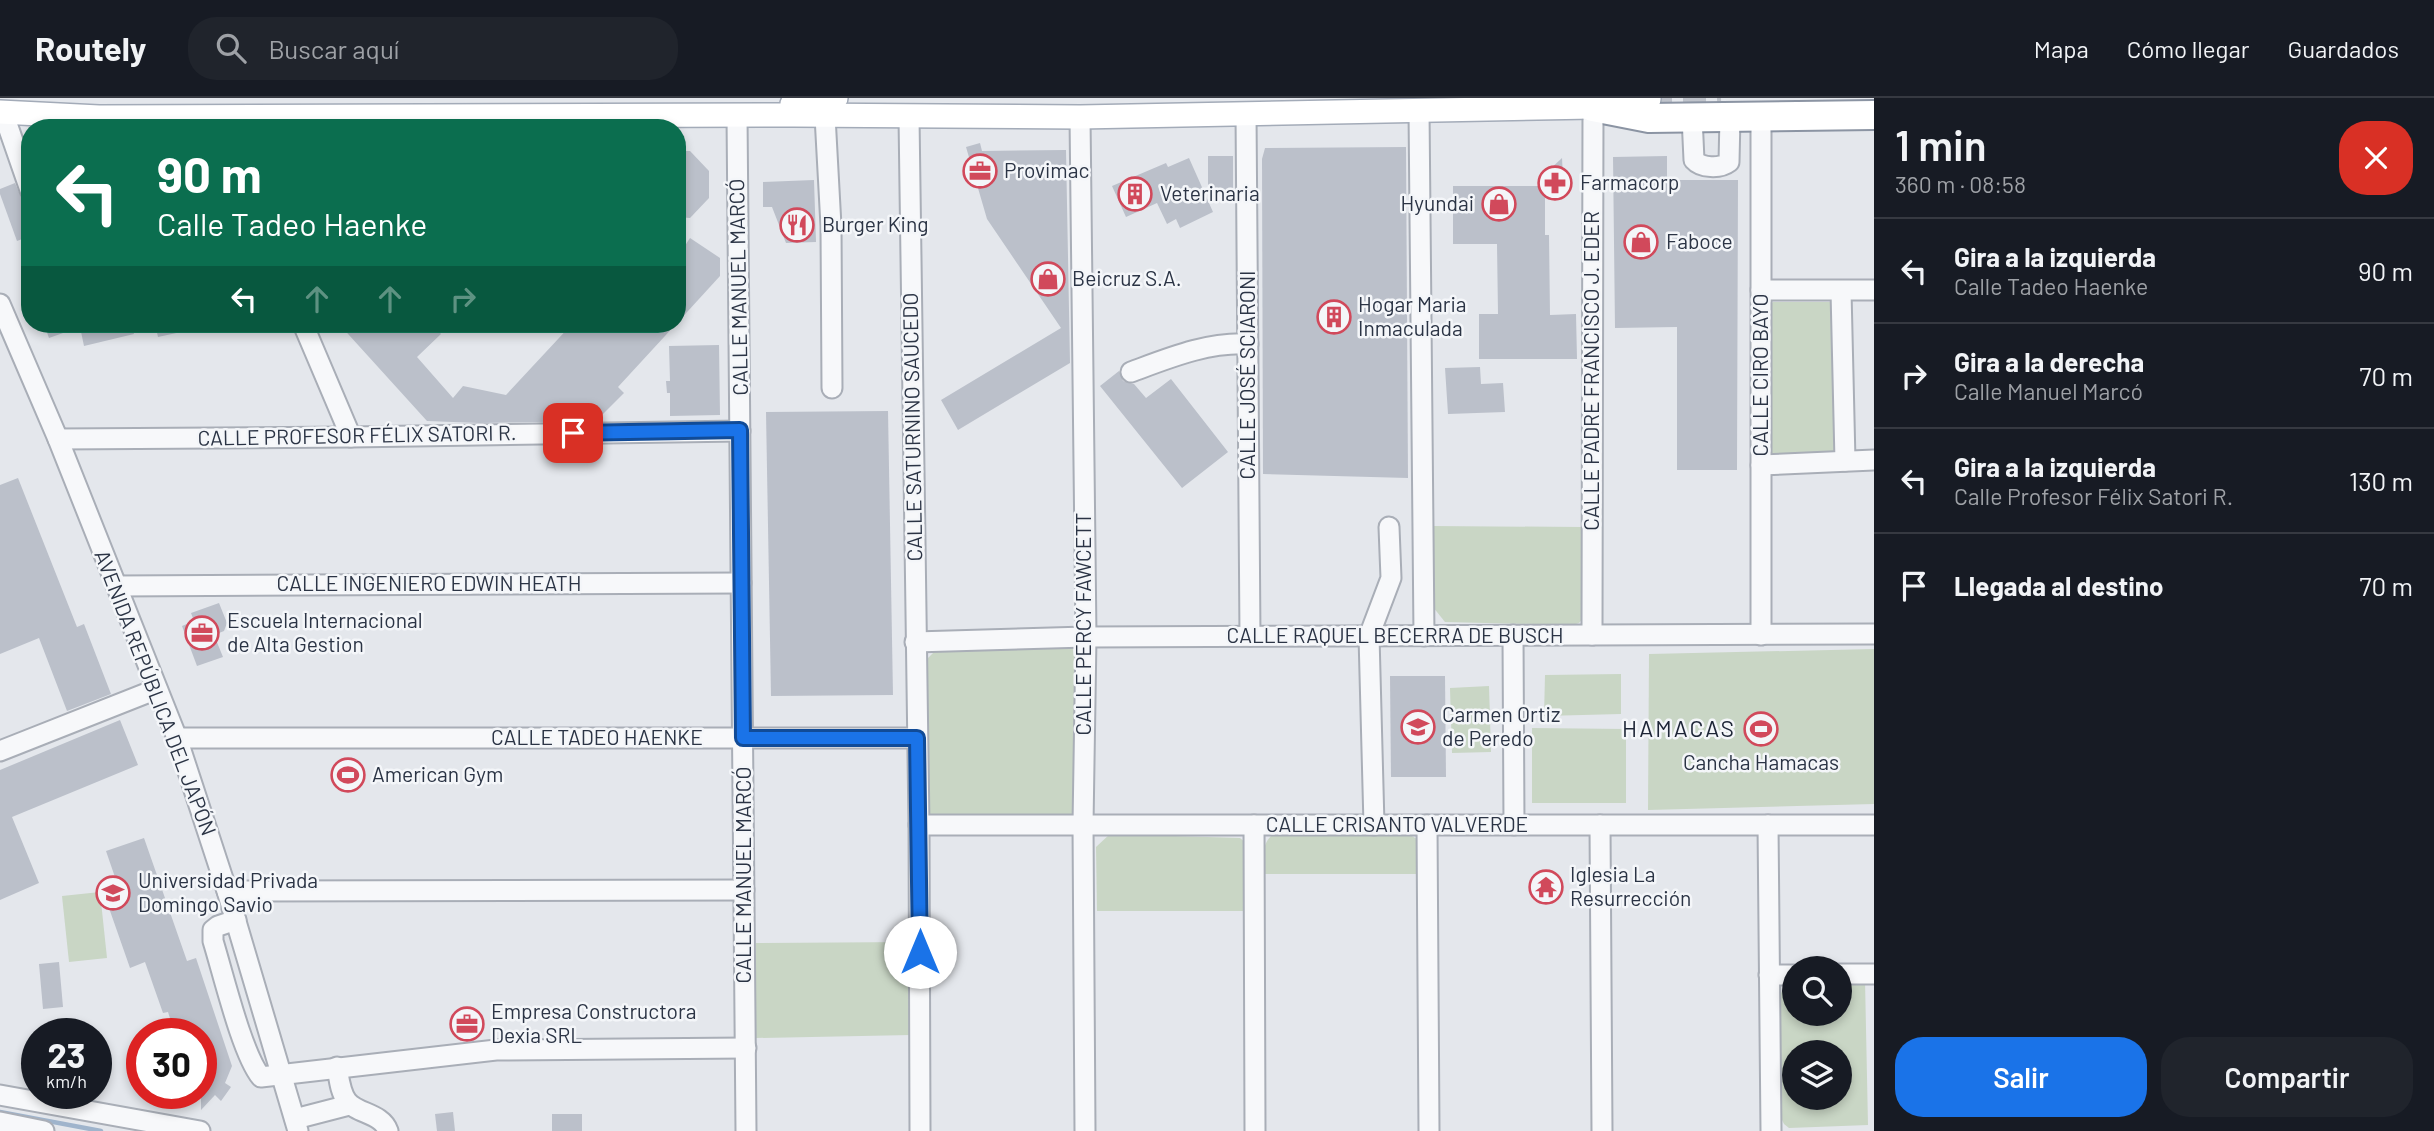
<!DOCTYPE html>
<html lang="es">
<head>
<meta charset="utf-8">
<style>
  :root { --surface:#171b24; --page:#20242c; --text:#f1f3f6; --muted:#9ea1a6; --line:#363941; --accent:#1a73e8 }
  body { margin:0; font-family:Barlow,sans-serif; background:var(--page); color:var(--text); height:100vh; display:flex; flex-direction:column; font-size:26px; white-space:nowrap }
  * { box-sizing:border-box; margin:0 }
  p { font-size:23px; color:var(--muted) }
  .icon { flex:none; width:38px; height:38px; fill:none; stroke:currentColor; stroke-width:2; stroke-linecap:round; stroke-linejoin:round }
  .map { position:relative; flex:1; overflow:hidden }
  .panel { display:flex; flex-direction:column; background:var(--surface); width:560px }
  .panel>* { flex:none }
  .banner { position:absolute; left:21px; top:21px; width:665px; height:214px; border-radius:28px; box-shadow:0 4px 10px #0003; background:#0b6e4f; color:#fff; overflow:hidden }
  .tools { position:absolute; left:1782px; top:858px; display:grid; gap:14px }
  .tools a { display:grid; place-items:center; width:70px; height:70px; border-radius:50%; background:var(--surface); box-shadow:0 4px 10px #0003; font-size:35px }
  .speed { position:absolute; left:21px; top:920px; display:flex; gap:14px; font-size:35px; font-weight:700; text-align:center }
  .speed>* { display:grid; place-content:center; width:91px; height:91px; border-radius:50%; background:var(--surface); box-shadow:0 4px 10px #0003; line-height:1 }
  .speed small { font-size:18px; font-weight:400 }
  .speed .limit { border:10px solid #d22; background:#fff; color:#111 }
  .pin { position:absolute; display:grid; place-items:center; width:60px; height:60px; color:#fff; margin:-30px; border-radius:14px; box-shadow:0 4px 10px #0006 }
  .me { position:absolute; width:77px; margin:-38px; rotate:0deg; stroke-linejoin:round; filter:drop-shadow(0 0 5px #0008) }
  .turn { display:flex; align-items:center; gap:24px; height:147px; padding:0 21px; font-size:32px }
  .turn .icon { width:91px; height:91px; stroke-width:2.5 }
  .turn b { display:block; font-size:49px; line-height:60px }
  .lanes { display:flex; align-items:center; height:66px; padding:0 21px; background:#0003; justify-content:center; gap:35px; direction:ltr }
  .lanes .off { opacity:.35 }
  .round { display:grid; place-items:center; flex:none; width:74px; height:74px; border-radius:28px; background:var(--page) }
  .summary { display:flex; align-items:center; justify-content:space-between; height:119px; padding:0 21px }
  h1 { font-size:42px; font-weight:600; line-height:52px }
  .primary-button { display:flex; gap:14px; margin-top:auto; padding:14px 21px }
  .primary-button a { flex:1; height:80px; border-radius:28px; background:var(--accent); color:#fff; font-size:28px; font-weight:600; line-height:80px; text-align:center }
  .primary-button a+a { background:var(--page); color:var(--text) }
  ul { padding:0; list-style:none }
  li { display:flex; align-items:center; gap:21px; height:105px; padding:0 21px; border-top:2px solid var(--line) }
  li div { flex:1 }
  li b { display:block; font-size:26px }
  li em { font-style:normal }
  header { display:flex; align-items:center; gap:42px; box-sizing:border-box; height:98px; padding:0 35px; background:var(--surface); border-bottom:2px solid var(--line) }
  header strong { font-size:33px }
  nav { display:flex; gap:38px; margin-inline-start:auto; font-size:24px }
  .search { width:490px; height:63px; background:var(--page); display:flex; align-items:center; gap:18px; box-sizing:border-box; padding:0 24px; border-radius:28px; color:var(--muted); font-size:26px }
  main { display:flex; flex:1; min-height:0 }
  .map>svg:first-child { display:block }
  .green { fill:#c9d6c5; fill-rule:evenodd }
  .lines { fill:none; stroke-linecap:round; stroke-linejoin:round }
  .stream { stroke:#9fb4cc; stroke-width:4.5 }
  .building { fill:#bbc0ca }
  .major-tunnel { stroke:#bfc3cb; stroke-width:23; stroke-dasharray:23 11; stroke-linecap:butt }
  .minor-casing { stroke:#a9aeb7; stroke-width:23 }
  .major-casing { stroke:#a3abb8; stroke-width:26 }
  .highway-casing { stroke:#8b94a3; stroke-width:32 }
  .minor { stroke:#f7f8fa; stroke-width:19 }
  .major { stroke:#fff; stroke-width:23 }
  .highway { stroke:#fff; stroke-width:28 }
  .route-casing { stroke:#114b97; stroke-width:18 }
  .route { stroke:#1a73e8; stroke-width:12 }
  .labels { text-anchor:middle; stroke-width:5; stroke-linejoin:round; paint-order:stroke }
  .poi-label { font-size:21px; fill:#2b3445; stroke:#f4f6f9; text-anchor:start }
  .street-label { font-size:21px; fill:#2b3445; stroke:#f4f6f9 }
  .neighbourhood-label { font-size:23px; letter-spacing:2px; fill:#1d2536; stroke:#f4f6f9 }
</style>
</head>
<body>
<header>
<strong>Routely</strong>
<div class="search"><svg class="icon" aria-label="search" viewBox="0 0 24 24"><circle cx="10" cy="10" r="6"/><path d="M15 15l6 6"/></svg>Buscar aquí</div>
<nav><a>Mapa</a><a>Cómo llegar</a><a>Guardados</a></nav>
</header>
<main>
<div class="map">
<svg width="1874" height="1033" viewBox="0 0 1874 1033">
  <rect width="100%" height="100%" fill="#e4e7ec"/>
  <g class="green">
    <polygon points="1773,204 1834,204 1840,355 1773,359 1765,355 1763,212"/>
    <polygon points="1432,428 1582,429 1585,518 1579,525 1573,527 1445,524 1433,509"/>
    <polygon points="1067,545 1073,551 1075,565 1074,710 1072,718 932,719 928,715 926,562 934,554 943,550"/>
    <polygon points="1874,551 1874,706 1648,712 1649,556"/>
    <polygon points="1621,576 1621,616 1544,618 1545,577"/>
    <polygon points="1489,588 1491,654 1452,655 1450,590"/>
    <polygon points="1532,630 1626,631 1626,705 1532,705"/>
    <polygon points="1110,736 1240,740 1247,746 1248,813 1097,813 1096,749"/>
    <path d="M1410,737L1417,741L1420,748V776H1264C1263,762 1261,748 1271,738Z"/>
    <polygon points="100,794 107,860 69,864 62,798"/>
    <polygon points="911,844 911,937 756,940 756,845"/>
    <path d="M1865,882L1868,1027L1789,1030L1784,1026L1782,1022L1780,897L1785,888L1794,884V915H1839V883ZM1794,954H1839V999H1794Z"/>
  </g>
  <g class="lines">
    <polyline class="stream" points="0,1014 101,1033"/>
  </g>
  <g class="building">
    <polygon points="980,45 982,53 1066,52 1070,265 958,332 941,302 1061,230 987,121 966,49"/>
    <polygon points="1406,49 1408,380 1263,376 1262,61 1265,50"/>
    <polygon points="677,53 690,53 709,73 709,100 690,120 677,119"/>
    <rect x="1208" y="58" width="25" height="41"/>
    <polygon points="1667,58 1667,82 1738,82 1737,372 1677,372 1677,229 1615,230 1613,59"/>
    <polygon points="1189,60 1213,114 1180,130 1176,121 1167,126 1157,105 1126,119 1112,88 1166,65 1168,69"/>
    <polygon points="1562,60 1564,98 1548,98 1548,73"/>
    <polygon points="814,82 816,144 786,145 772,109 763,109 763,84"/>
    <polygon points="15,85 30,120 30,138 17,143 0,96 0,91"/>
    <polygon points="1453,88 1545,88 1545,137 1549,137 1550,217 1576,216 1577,261 1479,261 1479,216 1498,216 1497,146 1453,146"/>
    <polygon points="690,140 720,160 720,178 677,225 677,160"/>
    <polygon points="44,226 131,226 134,236 84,248 80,229 49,240"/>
    <polygon points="155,226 194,226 195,231 158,239"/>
    <polygon points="339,226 432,226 441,236 417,259 453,300 463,288 506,297 572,226 676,226 618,289 624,295 596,323 479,325 427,323"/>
    <polygon points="719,247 720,317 670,318 670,295 667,295 666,283 670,283 669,248"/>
    <polygon points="1480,269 1481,286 1503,285 1505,314 1448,316 1445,270"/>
    <polygon points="1119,273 1123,283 1134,286 1146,300 1171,281 1228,354 1182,390 1100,288"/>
    <polygon points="888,313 893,597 771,598 766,314"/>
    <polygon points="18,380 77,529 84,526 111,596 67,613 39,540 0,556 0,387"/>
    <polygon points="219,505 227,525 224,533 214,537 223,559 197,568 182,528 194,523 191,515"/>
    <polygon points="1390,578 1445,578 1446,679 1391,679"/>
    <polygon points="120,622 138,667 12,719 39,785 0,802 0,672"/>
    <polygon points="144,740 187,863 196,860 232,968 225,985 231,989 221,1003 215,997 201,1012 201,936 175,936 168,914 163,915 145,864 130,870 102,790 117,785 106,753"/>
    <polygon points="59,864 63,909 43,911 39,866"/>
    <polygon points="453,1014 455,1033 437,1033 435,1016"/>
    <rect x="552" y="1016" width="30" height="17"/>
  </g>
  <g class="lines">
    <polyline class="major-tunnel" points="1649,1 1721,0"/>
    <defs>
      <g id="minor">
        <polyline points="1419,12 1424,538"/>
        <polyline points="3,14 30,92"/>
        <polyline points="1246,15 1250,538"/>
        <polyline points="737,17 746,1033"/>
        <polyline points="825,18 831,128 832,290"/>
        <polyline points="909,19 919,727 920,1033"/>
        <polyline points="1080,19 1086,539 1083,727 1085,1033"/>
        <path d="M1692,19L1694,62C1701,70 1720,71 1729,64L1730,19"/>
        <polyline points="1761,192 1874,192"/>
        <polyline points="1841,193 1845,363"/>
        <polyline points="0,206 58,341 177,640 227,793 298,1033"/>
        <polyline points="303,226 351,339"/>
        <path d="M1131,274C1169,260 1207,244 1248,246"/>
        <polyline points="58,341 351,339 740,333"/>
        <polyline points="1761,367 1874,362"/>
        <polyline points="116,488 741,485"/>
        <polyline points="1513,537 1514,727"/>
        <polyline points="1592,537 1593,9"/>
        <polyline points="1761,537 1761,18"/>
        <polyline points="915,544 1086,539 1874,536"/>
        <polyline points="177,640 917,640"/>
        <polyline points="0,653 157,591"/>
        <polyline points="919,727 1874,727"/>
        <polyline points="1254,727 1255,1033"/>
        <polyline points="1374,727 1369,538 1391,480 1389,429"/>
        <polyline points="1427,727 1429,1033"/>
        <polyline points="1600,727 1602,1033"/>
        <polyline points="1768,727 1771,1033"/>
        <polyline points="227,793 744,792"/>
        <path d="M236,822L218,828L213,832V843C223,875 242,956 261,979L496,952L746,950"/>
        <polyline points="1839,876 1874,876"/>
        <polyline points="1769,877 1794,877"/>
        <path d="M337,969C339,980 340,994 347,1003C357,1016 382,1015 388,1033"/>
        <polyline points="0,997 200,1033"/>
        <polyline points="295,1021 349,1007"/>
        <polyline points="0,1024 44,1033"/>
      </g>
      <g id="major">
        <polyline points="792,6 836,0"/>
        <polyline points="0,14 99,19 794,17 1080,19 1593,9 1649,1"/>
      </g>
      <polyline id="highway" points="1593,9 1649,20 1874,17"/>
    </defs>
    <use href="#minor" class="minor-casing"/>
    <use href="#major" class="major-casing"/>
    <use href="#highway" class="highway-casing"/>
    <use href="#minor" class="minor"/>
    <use href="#major" class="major"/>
    <use href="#highway" class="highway"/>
  </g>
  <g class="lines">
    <defs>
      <polyline id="route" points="573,335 740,332 743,640 917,640 920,854"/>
    </defs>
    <use href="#route" class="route-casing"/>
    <use href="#route" class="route"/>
  </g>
  <defs>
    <symbol id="office-ring" viewBox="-11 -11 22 22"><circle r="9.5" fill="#f4f6f9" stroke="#d1495b" stroke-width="1.5"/><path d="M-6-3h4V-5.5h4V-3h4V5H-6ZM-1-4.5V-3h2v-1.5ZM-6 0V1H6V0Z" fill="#d1495b"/></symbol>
    <symbol id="pharmacy-ring" viewBox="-11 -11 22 22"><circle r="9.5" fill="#f4f6f9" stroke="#d1495b" stroke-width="1.5"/><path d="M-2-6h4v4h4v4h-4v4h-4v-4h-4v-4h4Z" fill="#d1495b"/></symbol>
    <symbol id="building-ring" viewBox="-11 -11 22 22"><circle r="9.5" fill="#f4f6f9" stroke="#d1495b" stroke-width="1.5"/><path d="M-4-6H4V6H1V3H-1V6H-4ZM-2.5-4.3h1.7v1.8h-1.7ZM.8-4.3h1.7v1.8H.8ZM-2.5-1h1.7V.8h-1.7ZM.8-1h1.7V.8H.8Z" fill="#d1495b"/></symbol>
    <symbol id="shop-ring" viewBox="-11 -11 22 22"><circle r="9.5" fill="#f4f6f9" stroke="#d1495b" stroke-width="1.5"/><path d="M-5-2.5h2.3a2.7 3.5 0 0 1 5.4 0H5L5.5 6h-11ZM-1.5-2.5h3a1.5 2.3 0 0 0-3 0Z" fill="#d1495b"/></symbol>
    <symbol id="restaurant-ring" viewBox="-11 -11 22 22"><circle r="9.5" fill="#f4f6f9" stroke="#d1495b" stroke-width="1.5"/><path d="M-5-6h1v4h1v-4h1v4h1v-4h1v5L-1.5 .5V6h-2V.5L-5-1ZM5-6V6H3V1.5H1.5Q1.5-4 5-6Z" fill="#d1495b"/></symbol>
    <symbol id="school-ring" viewBox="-11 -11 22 22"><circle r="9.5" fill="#f4f6f9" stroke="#d1495b" stroke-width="1.5"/><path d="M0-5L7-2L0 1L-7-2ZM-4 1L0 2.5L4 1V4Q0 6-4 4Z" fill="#d1495b"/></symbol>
    <symbol id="stadium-ring" viewBox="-11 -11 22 22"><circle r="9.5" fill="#f4f6f9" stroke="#d1495b" stroke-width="1.5"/><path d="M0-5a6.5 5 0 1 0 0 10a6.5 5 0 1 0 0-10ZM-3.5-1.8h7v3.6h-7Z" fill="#d1495b"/></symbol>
    <symbol id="temple-ring" viewBox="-11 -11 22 22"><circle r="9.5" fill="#f4f6f9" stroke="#d1495b" stroke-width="1.5"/><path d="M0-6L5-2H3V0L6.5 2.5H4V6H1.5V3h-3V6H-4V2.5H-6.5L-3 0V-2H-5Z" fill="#d1495b"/></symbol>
    <symbol id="university-ring" viewBox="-11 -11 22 22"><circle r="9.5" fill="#f4f6f9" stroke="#d1495b" stroke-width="1.5"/><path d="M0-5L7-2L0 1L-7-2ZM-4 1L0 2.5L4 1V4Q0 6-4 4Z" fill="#d1495b"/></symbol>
  </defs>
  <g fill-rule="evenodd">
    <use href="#office-ring" x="961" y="54" width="38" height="38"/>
    <use href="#pharmacy-ring" x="1536" y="66" width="38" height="38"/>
    <use href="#building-ring" x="1116" y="77" width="38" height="38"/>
    <use href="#shop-ring" x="1480" y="87" width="38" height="38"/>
    <use href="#restaurant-ring" x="778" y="108" width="38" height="38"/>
    <use href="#shop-ring" x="1622" y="125" width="38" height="38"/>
    <use href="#shop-ring" x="1029" y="162" width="38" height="38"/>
    <use href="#building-ring" x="1315" y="200" width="38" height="38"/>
    <use href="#office-ring" x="183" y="516" width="38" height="38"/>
    <use href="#school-ring" x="1399" y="610" width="38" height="38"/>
    <use href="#stadium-ring" x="1742" y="612" width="38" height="38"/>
    <use href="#stadium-ring" x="329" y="658" width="38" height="38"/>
    <use href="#temple-ring" x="1527" y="770" width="38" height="38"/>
    <use href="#university-ring" x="94" y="776" width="38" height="38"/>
    <use href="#office-ring" x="448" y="907" width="38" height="38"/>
  </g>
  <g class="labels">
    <g class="poi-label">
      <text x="1004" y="80">Provimac</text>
      <text x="1580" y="92">Farmacorp</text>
      <text x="1160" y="103">Veterinaria</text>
      <text x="1474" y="113" text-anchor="end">Hyundai</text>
      <text x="822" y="134">Burger King</text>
      <text x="1666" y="151">Faboce</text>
      <text x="1072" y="188">Beicruz S.A.</text>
      <text x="1358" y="214">Hogar Maria<tspan x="1358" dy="24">Inmaculada</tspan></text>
      <text x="227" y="530">Escuela Internacional<tspan x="227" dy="24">de Alta Gestion</tspan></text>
      <text x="1442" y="624">Carmen Ortiz<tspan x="1442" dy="24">de Peredo</tspan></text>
      <text x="1761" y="672" text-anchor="middle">Cancha Hamacas</text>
      <text x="372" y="684">American Gym</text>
      <text x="1570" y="784">Iglesia La<tspan x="1570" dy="24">Resurrección</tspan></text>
      <text x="138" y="790">Universidad Privada<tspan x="138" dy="24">Domingo Savio</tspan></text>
      <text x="491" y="921">Empresa Constructora<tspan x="491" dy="24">Dexia SRL</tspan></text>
    </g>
    <g class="street-label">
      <text transform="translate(739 189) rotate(-91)" y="7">CALLE MANUEL MARCÓ</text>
      <text transform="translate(1592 273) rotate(-90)" y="7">CALLE PADRE FRANCISCO J. EDER</text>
      <text transform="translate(1248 277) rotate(-90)" y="7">CALLE JOSÉ SCIARONI</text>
      <text transform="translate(1761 277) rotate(-90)" y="7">CALLE CIRO BAYO</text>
      <text transform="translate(913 329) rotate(-91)" y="7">CALLE SATURNINO SAUCEDO</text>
      <text transform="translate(357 338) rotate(-1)" y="7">CALLE PROFESOR FÉLIX SATORI R.</text>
      <text x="429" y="493">CALLE INGENIERO EDWIN HEATH</text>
      <text transform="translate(1084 526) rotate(-90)" y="7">CALLE PERCY FAWCETT</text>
      <text x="1395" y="545">CALLE RAQUEL BECERRA DE BUSCH</text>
      <text transform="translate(155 595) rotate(69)" y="7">AVENIDA REPÚBLICA DEL JAPÓN</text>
      <text x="597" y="647">CALLE TADEO HAENKE</text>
      <text x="1397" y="734">CALLE CRISANTO VALVERDE</text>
      <text transform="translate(744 777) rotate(-90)" y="7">CALLE MANUEL MARCÓ</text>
    </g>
    <g class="neighbourhood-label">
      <text x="1679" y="639">HAMACAS</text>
    </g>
  </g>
</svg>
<div class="tools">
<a><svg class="icon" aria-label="search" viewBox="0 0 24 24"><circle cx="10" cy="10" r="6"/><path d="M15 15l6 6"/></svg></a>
<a><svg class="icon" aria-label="layers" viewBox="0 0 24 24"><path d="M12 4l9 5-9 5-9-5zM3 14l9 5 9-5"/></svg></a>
</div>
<div class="speed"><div>23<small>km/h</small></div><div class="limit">30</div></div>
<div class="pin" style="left:573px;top:335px;background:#d93025"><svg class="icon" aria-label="arrive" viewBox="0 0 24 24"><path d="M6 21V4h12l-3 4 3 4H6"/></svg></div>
<svg class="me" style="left:920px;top:854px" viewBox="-20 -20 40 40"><circle r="19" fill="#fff"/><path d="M0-13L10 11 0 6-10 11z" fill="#1a73e8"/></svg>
<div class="banner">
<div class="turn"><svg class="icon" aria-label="left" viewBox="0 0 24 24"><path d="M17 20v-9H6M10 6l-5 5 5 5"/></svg><div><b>90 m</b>Calle Tadeo Haenke</div></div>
<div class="lanes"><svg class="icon" aria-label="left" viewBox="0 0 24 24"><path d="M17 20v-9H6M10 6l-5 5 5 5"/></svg><svg class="icon off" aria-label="ahead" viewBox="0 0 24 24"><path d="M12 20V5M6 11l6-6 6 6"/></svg><svg class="icon off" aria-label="ahead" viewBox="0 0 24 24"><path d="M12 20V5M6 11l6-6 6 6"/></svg><svg class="icon off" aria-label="right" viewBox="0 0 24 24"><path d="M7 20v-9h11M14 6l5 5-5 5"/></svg></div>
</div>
</div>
<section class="panel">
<div class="summary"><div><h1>1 min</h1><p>360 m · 08:58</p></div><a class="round" style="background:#d93025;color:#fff"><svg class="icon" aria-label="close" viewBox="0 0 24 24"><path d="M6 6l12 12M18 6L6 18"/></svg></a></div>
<ul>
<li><svg class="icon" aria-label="left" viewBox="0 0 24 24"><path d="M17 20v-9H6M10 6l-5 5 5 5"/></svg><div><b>Gira a la izquierda</b><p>Calle Tadeo Haenke</p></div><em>90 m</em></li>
<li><svg class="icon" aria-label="right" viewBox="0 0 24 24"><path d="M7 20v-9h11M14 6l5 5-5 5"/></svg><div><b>Gira a la derecha</b><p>Calle Manuel Marcó</p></div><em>70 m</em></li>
<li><svg class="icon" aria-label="left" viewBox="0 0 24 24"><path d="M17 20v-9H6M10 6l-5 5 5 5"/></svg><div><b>Gira a la izquierda</b><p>Calle Profesor Félix Satori R.</p></div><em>130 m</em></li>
<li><svg class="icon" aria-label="arrive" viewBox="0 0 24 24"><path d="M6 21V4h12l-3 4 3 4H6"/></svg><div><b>Llegada al destino</b></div><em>70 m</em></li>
</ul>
<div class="primary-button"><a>Salir</a><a>Compartir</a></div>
</section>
</main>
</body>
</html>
